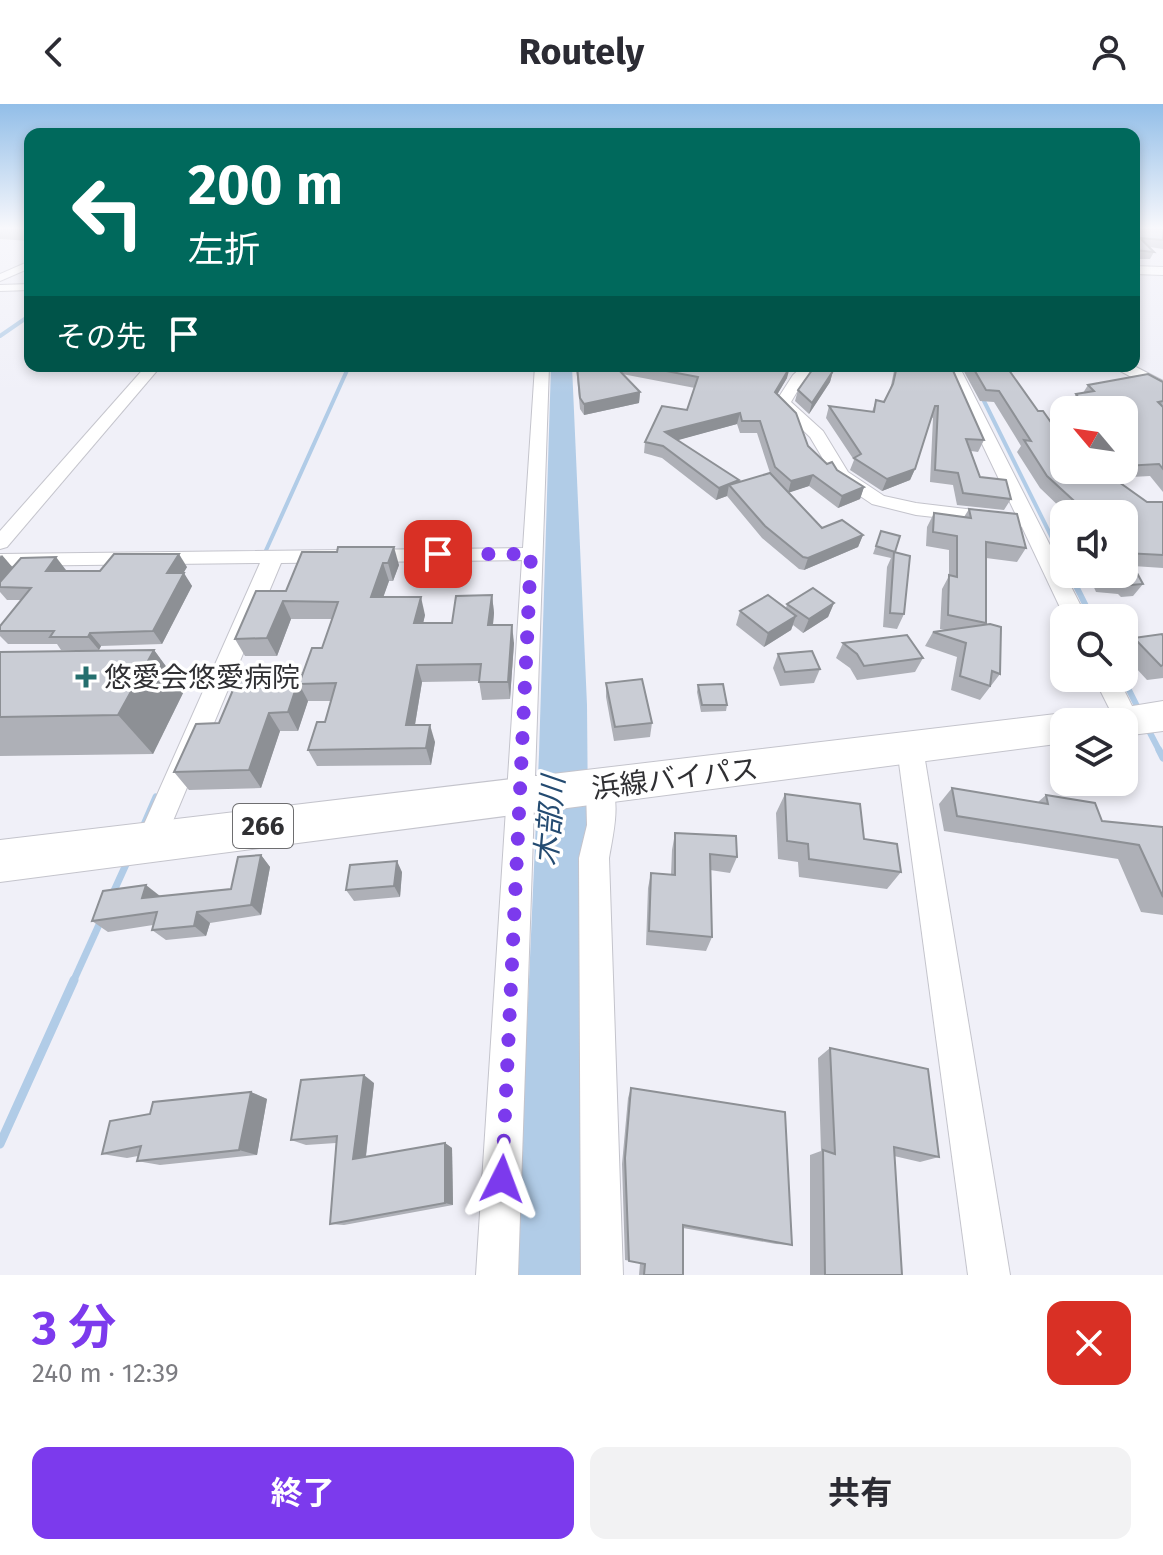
<!DOCTYPE html>
<html lang="ja">
<head>
<meta charset="utf-8">
<style>
  :root { --surface:#fff; --page:#f2f2f3; --text:#2b2b33; --muted:#7c7c81; --accent:#7c3aed }
  body { margin:0; font-family:"Fira Sans","Noto Sans JP",sans-serif; background:var(--page); color:var(--text); height:100vh; display:flex; flex-direction:column; font-size:30px; white-space:nowrap }
  * { box-sizing:border-box; margin:0 }
  p { font-size:26px; color:var(--muted) }
  .icon { flex:none; width:44px; height:44px; fill:none; stroke:currentColor; stroke-width:2; stroke-linecap:round; stroke-linejoin:round }
  .map { position:relative; height:1171px; overflow:hidden }
  .details { display:flex; flex-direction:column; background:var(--surface); flex:1 }
  .details>* { flex:none }
  .top-card { position:absolute; left:24px; top:24px; width:1116px; height:244px; border-radius:16px; box-shadow:0 4px 12px #0003; background:#00695c; color:#fff; overflow:hidden }
  .needle { width:52px; rotate:299deg }
  .buttons { position:absolute; left:1050px; top:292px; display:grid; gap:16px }
  .buttons a { display:grid; place-items:center; width:88px; height:88px; border-radius:16px; background:var(--surface); box-shadow:0 4px 12px #0003; font-size:40px }
  .pin { position:absolute; display:grid; place-items:center; width:68px; height:68px; color:#fff; margin:-34px; border-radius:16px; box-shadow:0 4px 12px #0006 }
  .me { position:absolute; width:88px; margin:-44px; rotate:3deg; stroke-linejoin:round; filter:drop-shadow(0 0 6px #0008) }
  .turn { display:flex; align-items:center; gap:28px; height:168px; padding:0 32px; font-size:36px }
  .turn .icon { width:104px; height:104px; stroke-width:2.5 }
  .turn b { display:block; font-size:56px; line-height:68px }
  .then { display:flex; align-items:center; height:76px; padding:0 32px; background:#0003; gap:16px; font-size:30px }
  .round { display:grid; place-items:center; flex:none; width:84px; height:84px; border-radius:16px; background:var(--page) }
  .head { display:flex; align-items:center; justify-content:space-between; height:136px; padding:0 32px }
  h1 { font-size:48px; font-weight:700; line-height:60px; color:var(--accent) }
  .primary-button { display:flex; gap:16px; margin-top:auto; padding:16px 32px }
  .primary-button a { flex:1; height:92px; border-radius:16px; background:var(--accent); color:#fff; font-size:32px; font-weight:700; line-height:92px; text-align:center }
  .primary-button a+a { background:var(--page); color:var(--text) }
  header { display:flex; justify-content:space-between; align-items:center; height:104px; padding:0 32px; background:var(--surface); font-size:36px; font-weight:700 }
  .map>svg:first-child { display:block }
  .water { fill:#b1cce7 }
  .lines { fill:none; stroke-linecap:round; stroke-linejoin:round }
  .stream-far4 { stroke:#b1cce7; stroke-width:3 }
  .stream-far3 { stroke:#b1cce7; stroke-width:4 }
  .stream-far2 { stroke:#b1cce7; stroke-width:6 }
  .stream-far1 { stroke:#b1cce7; stroke-width:7 }
  .stream { stroke:#b1cce7; stroke-width:9 }
  .minor-casing { stroke:#c4c4cc; stroke-width:2 }
  .major-casing { stroke:#c4c4cc; stroke-width:2 }
  .highway-casing { stroke:#c4c4cc; stroke-width:2 }
  .minor { fill:#fff; fill-rule:evenodd }
  .major { fill:#fff; fill-rule:evenodd }
  .highway { fill:#fff; fill-rule:evenodd }
  .wall { fill:#aeb0b7; fill-rule:evenodd }
  .shaded-wall { fill:#8d9095 }
  .building { fill:#cacdd5; stroke:#8d9095; stroke-width:2 }
  .route { stroke:#7c3aed; stroke-width:14; stroke-dasharray:0 25.2 }
  .poi-dot { fill:#246f6e; stroke:#fff; stroke-width:3 }
  .labels { text-anchor:middle; stroke-width:7; stroke-linejoin:round; paint-order:stroke }
  .shield { fill:#fff; stroke:#6e6e70; stroke-width:2 }
  .shield-label { font-size:26px; font-weight:bold; fill:#303033 }
  .poi-label { font-size:28px; fill:#303033; stroke:#fff; text-anchor:start }
  .street-label { font-size:28px; fill:#303033; stroke:#fff }
  .water-label { font-size:30px; font-style:italic; fill:#244b71; stroke:#fff }
</style>
</head>
<body>
<header><svg class="icon" aria-label="back" viewBox="0 0 24 24"><path d="M15 5l-7 7 7 7"/></svg>Routely<svg class="icon" aria-label="person" viewBox="0 0 24 24"><circle cx="12" cy="8" r="4"/><path d="M4 21q1-7 8-7t8 7"/></svg></header>
<div class="map">
<svg width="1163" height="1171" viewBox="0 0 1163 1171">
  <rect width="100%" height="100%" fill="#f0f0f8"/>
  <polygon class="water" points="551,262 572,262 587,601 592,1171 516,1171 539,650"/>
  <g class="lines">
    <polyline class="stream-far4" points="26,214 30,211"/>
    <g class="stream-far3">
      <polyline points="0,232 29,212"/>
      <polyline points="982,293 1064,458"/>
      <polyline points="263,453 349,262"/>
    </g>
    <g class="stream-far2">
      <polyline points="1070,470 1092,514"/>
      <polyline points="1123,574 1140,608"/>
      <polyline points="1148,625 1160,648"/>
    </g>
    <g class="stream-far1">
      <polyline points="1159,646 1163,654"/>
      <polyline points="143,723 156,693"/>
      <polyline points="113,789 128,756"/>
      <polyline points="73,878 102,814"/>
    </g>
    <polyline class="stream" points="0,1040 74,876"/>
    <defs>
      <g id="minor">
        <polygon points="30,157 30,164 0,177 0,170"/>
        <polygon points="30,180 30,186 0,187 0,181"/>
        <polygon points="146,262 161,262 7,443 0,445 0,427"/>
        <polygon points="535,262 549,262 518,1171 476,1171 522,456 281,459 165,736 161,745 151,749 141,745 137,736 260,459 0,462 0,450 523,444"/>
        <polygon points="803,262 818,262 804,276 791,298 823,327 848,368 884,392 916,399 1016,411 945,262 959,262 1087,514 1065,514 1022,423 916,411 872,400 835,375 810,333 775,299 793,271"/>
        <polygon points="1094,574 1118,574 1139,616 1136,623 1124,625 1124,618 1116,618"/>
        <polygon points="910,633 919,636 923,644 1010,1171 968,1171 897,644 901,636"/>
        <path d="M600,672L610,676C621,699 613,730 609,754L623,1171H581L579,754L587,721L586,684L590,676Z"/>
      </g>
      <g id="major">
        <polygon points="1134,162 1163,163 1163,171 1134,170"/>
        <polygon points="1111,262 1134,262 1163,277 1163,290"/>
      </g>
      <g id="highway">
        <polygon points="1163,597 1163,627 1124,632 1124,618 1096,618 1102,607"/>
        <polygon points="1064,609 1077,613 1080,618 1064,618 1064,639 0,778 0,736"/>
      </g>
    </defs>
    <use href="#minor" class="minor-casing"/>
    <use href="#major" class="major-casing"/>
    <use href="#highway" class="highway-casing"/>
    <use href="#minor" class="minor"/>
    <use href="#major" class="major"/>
    <use href="#highway" class="highway"/>
  </g>
  <g class="wall">
    <polygon points="0,125 30,125 30,137 0,135"/>
    <polygon points="1134,125 1163,125 1163,145 1150,143 1154,148 1150,155 1134,155"/>
    <path d="M576,262H785L787,274L777,291L808,342L827,360L864,383L860,395L838,404L809,382L789,388L822,424L863,431L858,443L804,466L799,465L762,434L727,392L716,396L662,354L644,349L645,338L687,306L695,284L622,270L640,288L639,299L584,311L580,305ZM737,320L740,329H757L770,369L739,378V376L677,336Z"/>
    <polygon points="837,262 833,267 830,278 809,310 795,297 798,286"/>
    <polygon points="892,262 951,262 984,336 978,348 971,347 980,373 1011,395 1004,406 957,401 953,381 930,378 933,314 931,313 915,365 910,376 882,387 850,366 854,356 826,314 829,302 872,308 876,296 884,298 890,286 894,267"/>
    <polygon points="961,262 1006,262 1064,366 1124,366 1124,306 1073,306 1070,301 1076,290 1083,289 1088,281 1163,278 1163,388 1150,372 1114,374 1147,398 1163,398 1163,464 1133,462 1143,480 1133,492 1121,493 1118,490 1096,488 1088,470 1124,470 1124,410 1067,410 1040,384 1017,348 1021,342 994,298 980,297"/>
    <polygon points="969,405 1026,444 1017,458 986,454 986,519 984,521 1000,570 980,596 951,586 957,553 925,542 933,528 945,526 940,525 942,485 949,472 949,446 926,442 927,423 934,409 964,413"/>
    <polygon points="881,427 895,449 904,510 897,525 883,523 887,463 891,454 873,450"/>
    <polygon points="460,445 462,460 459,475 429,475 425,461"/>
    <polygon points="302,448 399,461 393,477 389,477 383,493 425,511 423,519 452,519 492,491 494,509 493,521 514,539 510,595 482,596 479,577 422,578 415,621 435,638 431,661 317,662 308,646 325,618 331,597 308,597 298,627 280,627 261,684 189,686 174,668 219,619 302,571 322,544 332,515 291,515 277,552 245,552 235,535 286,487"/>
    <polygon points="0,451 13,464 66,467 100,467 187,463 183,469 192,482 162,540 101,542 99,546 61,546 57,540 8,540 0,532 0,522 21,496 7,496 0,488"/>
    <polygon points="834,499 828,513 803,529 793,521 791,526 764,543 736,521 740,507 786,504 787,500"/>
    <polygon points="1163,532 1163,574 1147,576 1124,551 1124,545 1134,534"/>
    <polygon points="843,539 923,554 915,568 857,576 850,564 836,554"/>
    <polygon points="154,546 184,587 153,650 0,652 0,548"/>
    <polygon points="778,550 820,565 814,579 780,582 773,564"/>
    <polygon points="1085,574 1095,574 1092,577 1086,576"/>
    <polygon points="606,579 652,619 650,633 614,637 606,593"/>
    <polygon points="698,581 727,601 726,607 701,608 697,588"/>
    <polygon points="952,684 1038,698 1046,691 1102,717 1163,723 1163,811 1141,808 1118,755 944,727 939,700"/>
    <polygon points="785,690 864,735 901,768 887,785 799,773 798,758 778,755 776,709"/>
    <polygon points="675,729 737,753 730,769 710,766 712,833 706,847 646,841 648,784 651,769 671,771 672,746"/>
    <polygon points="261,751 270,763 261,811 210,819 206,832 166,836 152,826 153,821 108,828 92,817 160,792 231,785"/>
    <polygon points="402,768 400,793 354,797 346,786"/>
    <polygon points="830,944 939,1053 920,1058 894,1052 902,1171 810,1171 810,1051 821,1047 818,954"/>
    <polygon points="374,979 366,1053 445,1039 452,1044 453,1101 344,1121 330,1120 336,1039 306,1041 291,1036"/>
    <polygon points="631,984 792,1141 776,1140 683,1124 683,1171 639,1171 640,1159 625,1156 622,1060 628,994"/>
    <polygon points="251,988 267,995 257,1051 160,1061 137,1057 138,1052 127,1054 102,1050 150,1010"/>
  </g>
  <g class="shaded-wall">
    <polygon points="790,263 787,274 772,299 775,288"/>
    <polygon points="833,267 830,278 809,310 812,299"/>
    <polygon points="640,288 639,299 584,311 584,300"/>
    <polygon points="740,309 737,320 664,340 665,328"/>
    <polygon points="915,365 910,376 882,387 887,375"/>
    <polygon points="813,371 809,382 788,389 791,377"/>
    <polygon points="739,376 736,388 729,381 727,392 716,396 719,384"/>
    <polygon points="864,383 860,395 838,404 842,392"/>
    <polygon points="863,431 858,443 804,466 808,454"/>
    <polygon points="394,443 399,461 393,477 388,459"/>
    <polygon points="460,445 462,460 459,475 457,461"/>
    <polygon points="179,450 187,463 176,482 167,469"/>
    <polygon points="2,451 14,465 0,482 0,453"/>
    <polygon points="56,453 66,466 46,467"/>
    <polygon points="383,459 389,477 377,511 371,493"/>
    <polygon points="184,469 192,482 162,540 153,527"/>
    <polygon points="492,491 494,509 491,539 488,521"/>
    <polygon points="421,493 425,511 419,537 414,519"/>
    <polygon points="283,497 291,515 277,552 267,534"/>
    <polygon points="834,499 828,513 803,529 809,515"/>
    <polygon points="796,512 791,526 764,543 768,529"/>
    <polygon points="512,521 514,539 510,595 508,578"/>
    <polygon points="90,529 101,542 99,546 88,533"/>
    <polygon points="154,546 184,587 153,650 118,611"/>
    <polygon points="417,561 422,578 412,638 406,621"/>
    <polygon points="301,569 307,579 299,580 308,597 298,627 288,608"/>
    <polygon points="269,609 280,627 261,684 249,666"/>
    <polygon points="430,621 435,638 431,661 426,644"/>
    <polygon points="261,751 270,763 261,811 251,801"/>
    <polygon points="397,757 402,768 400,793 394,782"/>
    <polygon points="146,781 160,792 142,794"/>
    <polygon points="197,808 210,819 206,832 194,822"/>
    <polygon points="364,971 374,979 365,1059 353,1055"/>
    <polygon points="251,988 267,995 257,1051 239,1046"/>
    <polygon points="445,1039 452,1044 453,1101 445,1099"/>
  </g>
  <g class="building">
    <polygon points="1134,125 1163,125 1163,136 1140,134 1154,148 1134,146"/>
    <polygon points="577,262 615,262 640,288 584,300 580,294"/>
    <polygon points="640,262 785,262 790,263 775,288 796,309 808,342 827,360 832,358 837,366 864,383 842,392 813,371 791,377 775,363 760,317 742,317 740,309 665,328 739,376 719,384 663,342 645,338 662,302 687,306 698,273"/>
    <polygon points="815,262 832,262 829,266 833,267 812,299 798,286"/>
    <polygon points="897,262 951,262 984,336 966,335 980,373 1006,376 1011,395 963,389 958,369 935,366 938,302 935,302 915,365 887,375 854,354 861,350 829,302 874,308 876,296 884,298 893,280"/>
    <polygon points="972,262 1006,262 1038,307 1043,307 1064,337 1064,366 1102,366 1147,398 1163,398 1163,451 1126,449 1143,480 1131,481 1128,478 1106,476 1103,470 1124,470 1124,410 1080,410 1077,406 1084,406 1047,372 1024,336 1031,337 999,287 986,286"/>
    <polygon points="1148,270 1163,278 1163,297 1158,298 1163,303 1163,365 1159,360 1124,362 1124,306 1088,306 1076,290 1094,287 1088,281"/>
    <polygon points="770,369 822,424 842,416 863,431 808,454 803,453 765,422 729,381"/>
    <polygon points="969,405 1017,410 1026,444 986,438 986,519 948,511 949,471 957,473 957,432 933,428 934,409 971,414"/>
    <polygon points="881,427 900,432 895,448 876,442"/>
    <polygon points="338,443 394,443 388,459 383,459 371,493 421,493 414,519 452,519 456,492 492,491 488,521 512,521 508,578 479,578 481,560 417,561 406,621 430,621 426,644 308,646 317,618 325,618 336,579 299,580 312,544 322,544 338,498 283,497 267,534 235,535 256,487 286,487 302,448 337,448"/>
    <polygon points="460,445 457,461 425,461 429,446"/>
    <polygon points="894,448 910,452 904,510 890,509"/>
    <polygon points="114,450 179,450 167,469 184,469 153,527 90,529 88,533 50,533 54,527 0,527 0,522 31,484 0,483 0,478 21,454 56,453 46,467 100,467"/>
    <polygon points="813,484 834,499 809,515 787,500"/>
    <polygon points="768,491 796,512 768,529 740,507"/>
    <polygon points="990,520 1001,523 1000,570 992,567 990,582 960,572 966,539 933,528"/>
    <polygon points="1162,530 1163,532 1163,561 1161,562 1134,534"/>
    <polygon points="907,531 923,554 864,562 857,550 843,539"/>
    <polygon points="154,546 118,611 0,613 0,548"/>
    <polygon points="812,547 820,565 785,568 778,550"/>
    <polygon points="241,567 301,569 288,608 269,609 249,666 174,668 196,620 219,619"/>
    <polygon points="642,575 652,619 615,623 606,579"/>
    <polygon points="723,580 727,601 702,601 698,581"/>
    <polygon points="952,684 1048,700 1046,691 1095,699 1102,717 1163,723 1163,793 1139,741 957,712"/>
    <polygon points="785,690 860,700 864,735 897,740 901,768 809,755 808,740 787,737"/>
    <polygon points="675,729 736,732 737,753 710,750 712,833 649,827 651,769 675,771"/>
    <polygon points="261,751 251,801 197,808 194,822 152,826 157,808 92,817 103,787 146,781 142,794 231,785 238,753"/>
    <polygon points="397,757 394,782 346,786 350,761"/>
    <polygon points="830,944 928,965 939,1053 894,1043 902,1171 825,1171 823,1046 835,1050"/>
    <polygon points="364,971 353,1055 445,1039 445,1099 330,1120 337,1032 291,1036 301,976"/>
    <polygon points="631,984 785,1008 792,1141 683,1121 683,1171 644,1171 645,1160 629,1157 625,1054"/>
    <polygon points="251,988 239,1046 137,1057 141,1042 102,1050 110,1017 150,1010 153,998"/>
  </g>
  <linearGradient id="sky" x2="0" y2="1"><stop stop-color="#92bee8"/><stop offset="0.43" stop-color="#f8f8fc"/><stop offset="1" stop-color="#f8f8fc" stop-opacity="0"/></linearGradient>
  <rect width="1163" height="289" fill="url(#sky)"/>
  <g class="lines">
    <polyline class="route" points="438,450 531,450 502,1075"/>
  </g>
  <path class="poi-dot" d="M82 561h8v8h8v8h-8v8h-8v-8h-8v-8h8z"/>
  <g class="labels">
    <rect class="shield" x="233" y="700" width="60" height="44" rx="6"/>
    <g class="shield-label">
      <text x="263" y="731">266</text>
    </g>
    <g class="poi-label">
      <text x="104" y="583">悠愛会悠愛病院</text>
    </g>
    <g class="street-label">
      <text transform="translate(675 674) rotate(-7)" y="10">浜線バイパス</text>
    </g>
    <g class="water-label">
      <text transform="translate(550 717) rotate(-85)" y="10">木部川</text>
    </g>
  </g>
</svg>
<div class="buttons">
<a><svg class="needle" viewBox="-14 -14 28 28"><path d="M0-13l5 13h-10z" fill="#e53935"/><path d="M0 13l5-13h-10z" fill="#7c7c81"/></svg></a>
<a><svg class="icon" aria-label="sound" viewBox="0 0 24 24"><path d="M4 9h4l5-4v14l-5-4H4zM17 9q2 3 0 6"/></svg></a>
<a><svg class="icon" aria-label="search" viewBox="0 0 24 24"><circle cx="10" cy="10" r="6"/><path d="M15 15l6 6"/></svg></a>
<a><svg class="icon" aria-label="layers" viewBox="0 0 24 24"><path d="M12 4l9 5-9 5-9-5zM3 14l9 5 9-5"/></svg></a>
</div>
<div class="pin" style="left:438px;top:450px;background:#d93025"><svg class="icon" aria-label="arrive" viewBox="0 0 24 24"><path d="M6 21V4h12l-3 4 3 4H6"/></svg></div>
<svg class="me" style="left:502px;top:1075px" viewBox="-20 -20 40 40"><path d="M0-17L14 15 0 8-14 15z" fill="#7c3aed" stroke="#fff" stroke-width="4"/></svg>
<div class="top-card">
<div class="turn"><svg class="icon" aria-label="left" viewBox="0 0 24 24"><path d="M17 20v-9H6M10 6l-5 5 5 5"/></svg><div><b>200 m</b>左折</div></div>
<div class="then">その先<svg class="icon" aria-label="arrive" viewBox="0 0 24 24"><path d="M6 21V4h12l-3 4 3 4H6"/></svg></div>
</div>
</div>
<section class="details">
<div class="head"><div><h1>3 分</h1><p>240 m · 12:39</p></div><a class="round" style="background:#d93025;color:#fff"><svg class="icon" aria-label="close" viewBox="0 0 24 24"><path d="M6 6l12 12M18 6L6 18"/></svg></a></div>
<div class="primary-button"><a>終了</a><a>共有</a></div>
</section>
</body>
</html>
